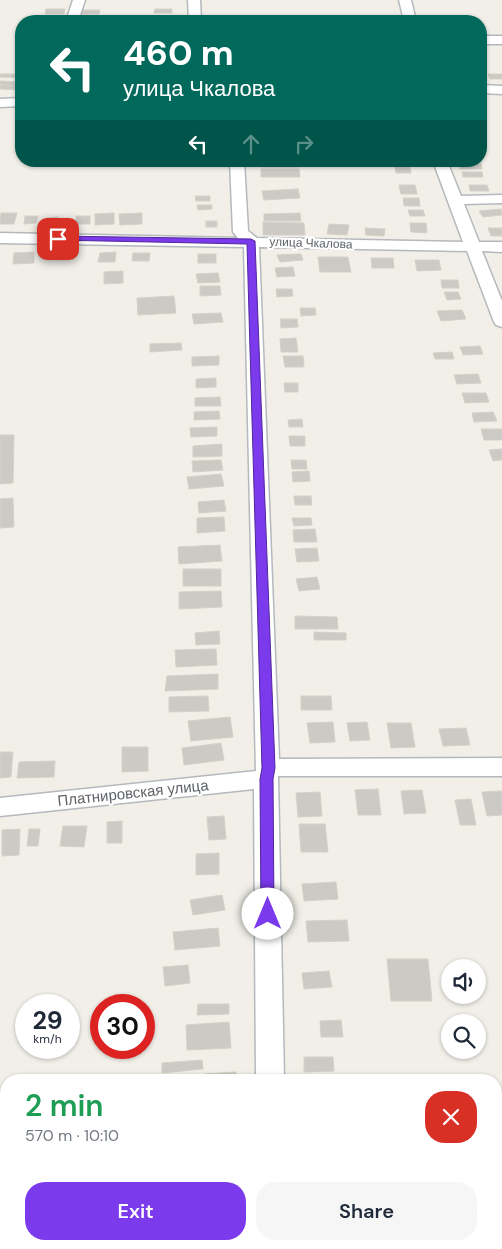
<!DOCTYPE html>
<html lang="en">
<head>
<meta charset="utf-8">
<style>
  :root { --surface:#fff; --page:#f6f6f7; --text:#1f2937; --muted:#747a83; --accent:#7c3aed }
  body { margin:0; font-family:"DM Sans",sans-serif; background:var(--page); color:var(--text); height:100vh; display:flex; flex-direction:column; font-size:19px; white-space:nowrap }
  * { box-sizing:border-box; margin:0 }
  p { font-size:16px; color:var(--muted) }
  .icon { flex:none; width:28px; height:28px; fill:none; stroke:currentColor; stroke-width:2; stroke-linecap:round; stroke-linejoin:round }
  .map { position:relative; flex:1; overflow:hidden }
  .panel { position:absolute; left:0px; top:1074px; width:502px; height:176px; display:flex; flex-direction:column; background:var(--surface); border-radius:20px 20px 0 0; box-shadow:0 1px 4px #0004 }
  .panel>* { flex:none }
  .top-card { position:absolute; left:15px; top:15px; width:472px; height:152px; border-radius:20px; box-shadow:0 1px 4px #0004; background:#00695c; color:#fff; overflow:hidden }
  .fabs { position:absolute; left:441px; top:959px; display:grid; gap:10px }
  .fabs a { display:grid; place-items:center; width:45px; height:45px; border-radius:50%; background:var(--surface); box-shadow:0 1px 4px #0004; font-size:25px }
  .speed { position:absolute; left:15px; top:994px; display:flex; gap:10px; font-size:25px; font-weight:700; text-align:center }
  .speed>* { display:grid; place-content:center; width:65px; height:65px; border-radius:50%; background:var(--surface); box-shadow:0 1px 4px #0004; line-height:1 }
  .speed small { font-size:12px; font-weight:400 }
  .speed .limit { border:8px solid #d22; background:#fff; color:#111 }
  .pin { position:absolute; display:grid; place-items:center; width:42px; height:42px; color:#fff; margin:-21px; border-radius:10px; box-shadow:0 2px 8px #0006 }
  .me { position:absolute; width:55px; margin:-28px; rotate:0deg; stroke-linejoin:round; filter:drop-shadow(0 0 4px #0008) }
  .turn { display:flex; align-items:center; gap:18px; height:105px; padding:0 25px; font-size:22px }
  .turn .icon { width:65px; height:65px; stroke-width:2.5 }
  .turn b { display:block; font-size:35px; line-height:42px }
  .lanes { display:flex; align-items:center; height:48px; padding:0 25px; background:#0003; justify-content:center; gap:25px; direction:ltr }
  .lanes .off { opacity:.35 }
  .round { display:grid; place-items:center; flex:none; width:52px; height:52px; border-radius:20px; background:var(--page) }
  .overview { display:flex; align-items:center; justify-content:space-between; height:85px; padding:0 25px }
  h1 { font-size:30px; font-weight:600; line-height:38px; color:#1e9e55 }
  .cta { display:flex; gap:10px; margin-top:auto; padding:10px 25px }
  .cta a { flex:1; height:58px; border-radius:20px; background:var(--accent); color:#fff; font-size:20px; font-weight:600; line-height:58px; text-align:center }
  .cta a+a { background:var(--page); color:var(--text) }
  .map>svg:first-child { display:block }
  .building { fill:#cccac5; stroke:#d6d1c6 }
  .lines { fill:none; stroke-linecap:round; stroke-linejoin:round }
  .minor-casing { stroke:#b5b8bc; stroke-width:3 }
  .minor { fill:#fff; fill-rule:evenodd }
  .route { fill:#7c3aed; stroke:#51269a }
  .labels { text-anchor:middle; stroke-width:4.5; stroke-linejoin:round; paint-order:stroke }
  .far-street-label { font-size:12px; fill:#5f6368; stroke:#fff }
  .street-label { font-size:15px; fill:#5f6368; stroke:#fff }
</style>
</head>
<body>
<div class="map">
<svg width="502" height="1249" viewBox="0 0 502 1249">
  <rect width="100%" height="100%" fill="#f1efe8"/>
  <g class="building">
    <polygon points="46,9 65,9 64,14 45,14"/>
    <polygon points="155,9 172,9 172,13 154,13"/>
    <polygon points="83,10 100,10 99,14 82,14"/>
    <polygon points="0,74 21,74 21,78 0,77"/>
    <polygon points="488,74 502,74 502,79 490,79"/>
    <polygon points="0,81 21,82 21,85 0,85"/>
    <polygon points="0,85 21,86 21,90 0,89"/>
    <polygon points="261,161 298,161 298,167 262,167"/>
    <polygon points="391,161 408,161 409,165 393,165"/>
    <polygon points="459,163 481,163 482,169 460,169"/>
    <polygon points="395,167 410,167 411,173 396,173"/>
    <polygon points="261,169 299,169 300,177 261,177"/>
    <polygon points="462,172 482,172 483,177 463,177"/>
    <polygon points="399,185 415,185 417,194 401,194"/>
    <polygon points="469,185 487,185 489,191 470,191"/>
    <polygon points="298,189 300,198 264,200 262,191"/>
    <polygon points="195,196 210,196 210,201 196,201"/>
    <polygon points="403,198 419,198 420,206 404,206"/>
    <polygon points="197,205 212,205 212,209 198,210"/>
    <polygon points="501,209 502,215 483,217 479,211"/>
    <polygon points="408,210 423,210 425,216 410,216"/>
    <polygon points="1,213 17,213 14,224 0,224"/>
    <polygon points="114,213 114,224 95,225 95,214"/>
    <polygon points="142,213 142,224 120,225 119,214"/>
    <polygon points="300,213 301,221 264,221 264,214"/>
    <polygon points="25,216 38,216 36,223 24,224"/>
    <rect x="76" y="216" width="14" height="8"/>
    <polygon points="58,217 58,226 46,227 47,218"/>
    <rect x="206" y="221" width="11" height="6"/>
    <polygon points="263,222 304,223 305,235 263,235"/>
    <polygon points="410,223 426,223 427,233 411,232"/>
    <polygon points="329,224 349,225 347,235 327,234"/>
    <polygon points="365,228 385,229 384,236 366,235"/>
    <polygon points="488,228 502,228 502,236 491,236"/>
    <polygon points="73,250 73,259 58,260 59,251"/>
    <polygon points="34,252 34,263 13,264 14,253"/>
    <polygon points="116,252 115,262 98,262 100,253"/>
    <polygon points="133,253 150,253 149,261 132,261"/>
    <rect x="198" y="254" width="18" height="9"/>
    <polygon points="301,254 303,260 280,262 277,255"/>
    <polygon points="318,257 348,257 351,272 320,272"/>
    <polygon points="371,258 393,258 394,268 372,268"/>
    <polygon points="415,260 439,260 441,270 417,271"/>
    <polygon points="293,267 295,276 277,277 275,268"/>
    <polygon points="123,271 123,283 104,284 104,272"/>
    <polygon points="218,273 220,282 198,283 196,274"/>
    <polygon points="441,280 458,280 459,288 442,288"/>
    <polygon points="200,286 220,286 221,295 200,296"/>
    <polygon points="276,289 292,289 293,296 277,297"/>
    <polygon points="444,292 458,292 461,299 447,300"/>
    <polygon points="174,296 176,313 138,315 137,298"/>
    <polygon points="300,308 315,308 316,315 301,316"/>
    <polygon points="462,310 466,319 441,321 437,311"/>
    <polygon points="221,313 223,322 194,324 192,314"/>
    <polygon points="280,319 297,319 298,327 281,328"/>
    <polygon points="296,338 298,352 281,352 280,339"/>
    <polygon points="181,343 182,350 150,352 150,344"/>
    <polygon points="480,346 483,354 463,355 460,347"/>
    <polygon points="452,352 454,359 435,359 433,353"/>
    <polygon points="219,356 219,365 192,366 192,357"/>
    <polygon points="283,356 303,356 304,367 285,367"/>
    <polygon points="478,374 481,383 457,384 454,375"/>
    <polygon points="216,378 216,387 196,388 196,379"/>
    <polygon points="284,383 298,383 298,392 285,392"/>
    <polygon points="462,393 486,393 489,402 465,403"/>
    <polygon points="220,397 221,406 195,406 195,398"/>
    <polygon points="219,411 220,419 194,420 194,412"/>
    <polygon points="493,412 497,421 474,422 472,413"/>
    <polygon points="302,419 303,427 289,427 288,420"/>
    <polygon points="217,427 217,436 191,437 190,428"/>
    <polygon points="481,429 502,429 502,440 484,440"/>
    <polygon points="0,435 14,435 13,483 0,484"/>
    <polygon points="289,436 305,436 305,446 290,446"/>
    <polygon points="222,444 222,456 193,457 193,446"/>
    <polygon points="502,449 502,460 493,461 489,450"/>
    <polygon points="221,460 223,470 193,472 192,461"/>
    <polygon points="291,460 306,460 307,469 292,469"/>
    <polygon points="309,471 310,481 293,482 292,472"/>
    <polygon points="221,474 224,486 189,489 187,477"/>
    <polygon points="294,496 311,496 312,505 295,505"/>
    <polygon points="13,498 14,527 0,528 0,499"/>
    <polygon points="224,500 226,511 199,513 198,502"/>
    <polygon points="224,517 225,531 197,533 197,518"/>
    <polygon points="292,518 311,518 312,525 294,526"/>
    <polygon points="315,529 317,542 294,542 293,530"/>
    <polygon points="220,545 222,561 179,564 178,547"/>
    <polygon points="317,548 319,561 297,562 295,549"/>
    <rect x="183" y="569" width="38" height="17"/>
    <polygon points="317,577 320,589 299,591 296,579"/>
    <polygon points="221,591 222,607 179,609 179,592"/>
    <polygon points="295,616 337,617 338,629 295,629"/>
    <polygon points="219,631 220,644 196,645 195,633"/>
    <polygon points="314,632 346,633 346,640 314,640"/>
    <polygon points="216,649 217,665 176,667 175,650"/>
    <polygon points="218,674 218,689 165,691 167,676"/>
    <polygon points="208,696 209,711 169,712 169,697"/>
    <polygon points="301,696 331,696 332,710 301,710"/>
    <polygon points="230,717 233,737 191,741 188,721"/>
    <polygon points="333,722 335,742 310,743 307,723"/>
    <polygon points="367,722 370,740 350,741 347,723"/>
    <polygon points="387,723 411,723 415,747 391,748"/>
    <polygon points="466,728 470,745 443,746 439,729"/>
    <polygon points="221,743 224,760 184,765 182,748"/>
    <polygon points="122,747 148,747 148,771 122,772"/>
    <polygon points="0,752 13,752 11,777 0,778"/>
    <polygon points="55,761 54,777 17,778 19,762"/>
    <polygon points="378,789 381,815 358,815 355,790"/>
    <polygon points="422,790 426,813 404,814 401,791"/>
    <polygon points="502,791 502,815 487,816 482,792"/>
    <polygon points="320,792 322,816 298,817 296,793"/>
    <polygon points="471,799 476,825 460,825 455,800"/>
    <polygon points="224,816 226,839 209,840 207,817"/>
    <polygon points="122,821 122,843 107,843 107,822"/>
    <polygon points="299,824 325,824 328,852 301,852"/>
    <polygon points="63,826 87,826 84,847 60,846"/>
    <polygon points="20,829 19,855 2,856 2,830"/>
    <polygon points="29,829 40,829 38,846 27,846"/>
    <polygon points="219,853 219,874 196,875 196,854"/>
    <polygon points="336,882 338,899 304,901 302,884"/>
    <polygon points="222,895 225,910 193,915 190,900"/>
    <polygon points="347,920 349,941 308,942 306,921"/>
    <polygon points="218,928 220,946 175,950 173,932"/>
    <polygon points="387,959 428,959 432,1001 391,1001"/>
    <polygon points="188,965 190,983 165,986 163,967"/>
    <polygon points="329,971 332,987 304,989 302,973"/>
    <polygon points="198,1004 229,1004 229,1014 197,1015"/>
    <polygon points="341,1020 343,1037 321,1037 320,1021"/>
    <polygon points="229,1022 231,1048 187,1050 186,1025"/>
    <polygon points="304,1057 333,1057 334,1071 304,1072"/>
    <polygon points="202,1060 203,1069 162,1073 162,1063"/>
    <polygon points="236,1072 236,1080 205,1080 204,1074"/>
    <polygon points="496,1125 500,1125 502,1158 496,1158"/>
  </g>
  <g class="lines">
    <defs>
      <g id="minor">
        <polygon points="73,0 85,0 78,21 66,21"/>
        <polygon points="188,0 200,0 201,21 189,21"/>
        <polygon points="399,0 411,0 416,21 404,21"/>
        <rect x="481" y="36" width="21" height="8"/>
        <polygon points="481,85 502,86 502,94 481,93"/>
        <polygon points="21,98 21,106 0,107 0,99"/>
        <polygon points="230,161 244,161 248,231 257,238 463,242 433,161 447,161 461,196 502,195 502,203 464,204 479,242 502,242 502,252 482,251 502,301 502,327 496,325 494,322 467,251 259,247 279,759 502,758 502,776 278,776 284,1080 256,1080 254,789 0,816 0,798 256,771 244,247 0,243 0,233 238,238 233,232"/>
        <polygon points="0,1221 6,1221 6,1244 18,1244 17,1246 10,1249 0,1249"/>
        <polygon points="496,1231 502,1231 502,1249 404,1249 401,1244 496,1244"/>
        <polygon points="259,1244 289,1244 290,1249 258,1249"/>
      </g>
    </defs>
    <use href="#minor" class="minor-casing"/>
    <use href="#minor" class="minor"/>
  </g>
  <polygon class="route" points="58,236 251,239 255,241 275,768 273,779 274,914 272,918 268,919 263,918 261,914 260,779 262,768 247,244 55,240 55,237"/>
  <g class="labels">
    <g class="far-street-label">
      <text transform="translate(311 243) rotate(2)" y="4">улица Чкалова</text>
    </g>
    <g class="street-label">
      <text transform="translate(133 793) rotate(-6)" y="5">Платнировская улица</text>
    </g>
  </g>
</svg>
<div class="fabs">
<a><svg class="icon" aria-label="sound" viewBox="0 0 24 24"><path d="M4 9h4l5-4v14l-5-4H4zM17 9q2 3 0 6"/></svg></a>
<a><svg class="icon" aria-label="search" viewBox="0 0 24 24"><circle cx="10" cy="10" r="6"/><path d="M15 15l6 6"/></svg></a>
</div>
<div class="speed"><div>29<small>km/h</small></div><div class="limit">30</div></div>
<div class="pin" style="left:58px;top:239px;background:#d93025"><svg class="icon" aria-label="arrive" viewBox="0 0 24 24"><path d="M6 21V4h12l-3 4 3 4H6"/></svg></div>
<svg class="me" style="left:268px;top:914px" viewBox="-20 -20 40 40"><circle r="19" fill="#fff"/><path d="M0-13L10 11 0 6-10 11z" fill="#7c3aed"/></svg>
<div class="top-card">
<div class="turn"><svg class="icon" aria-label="left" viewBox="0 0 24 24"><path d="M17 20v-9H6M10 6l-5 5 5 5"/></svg><div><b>460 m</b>улица Чкалова</div></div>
<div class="lanes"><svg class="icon" aria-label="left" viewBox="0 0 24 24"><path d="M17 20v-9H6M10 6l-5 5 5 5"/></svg><svg class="icon off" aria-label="ahead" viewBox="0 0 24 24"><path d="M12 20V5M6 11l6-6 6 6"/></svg><svg class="icon off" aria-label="right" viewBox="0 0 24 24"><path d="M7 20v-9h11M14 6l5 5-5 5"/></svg></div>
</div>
<section class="panel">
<div class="overview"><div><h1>2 min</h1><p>570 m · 10:10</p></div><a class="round" style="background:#d93025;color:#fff"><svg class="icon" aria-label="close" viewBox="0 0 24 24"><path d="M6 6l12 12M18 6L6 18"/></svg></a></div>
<div class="cta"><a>Exit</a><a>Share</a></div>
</section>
</div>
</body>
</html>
